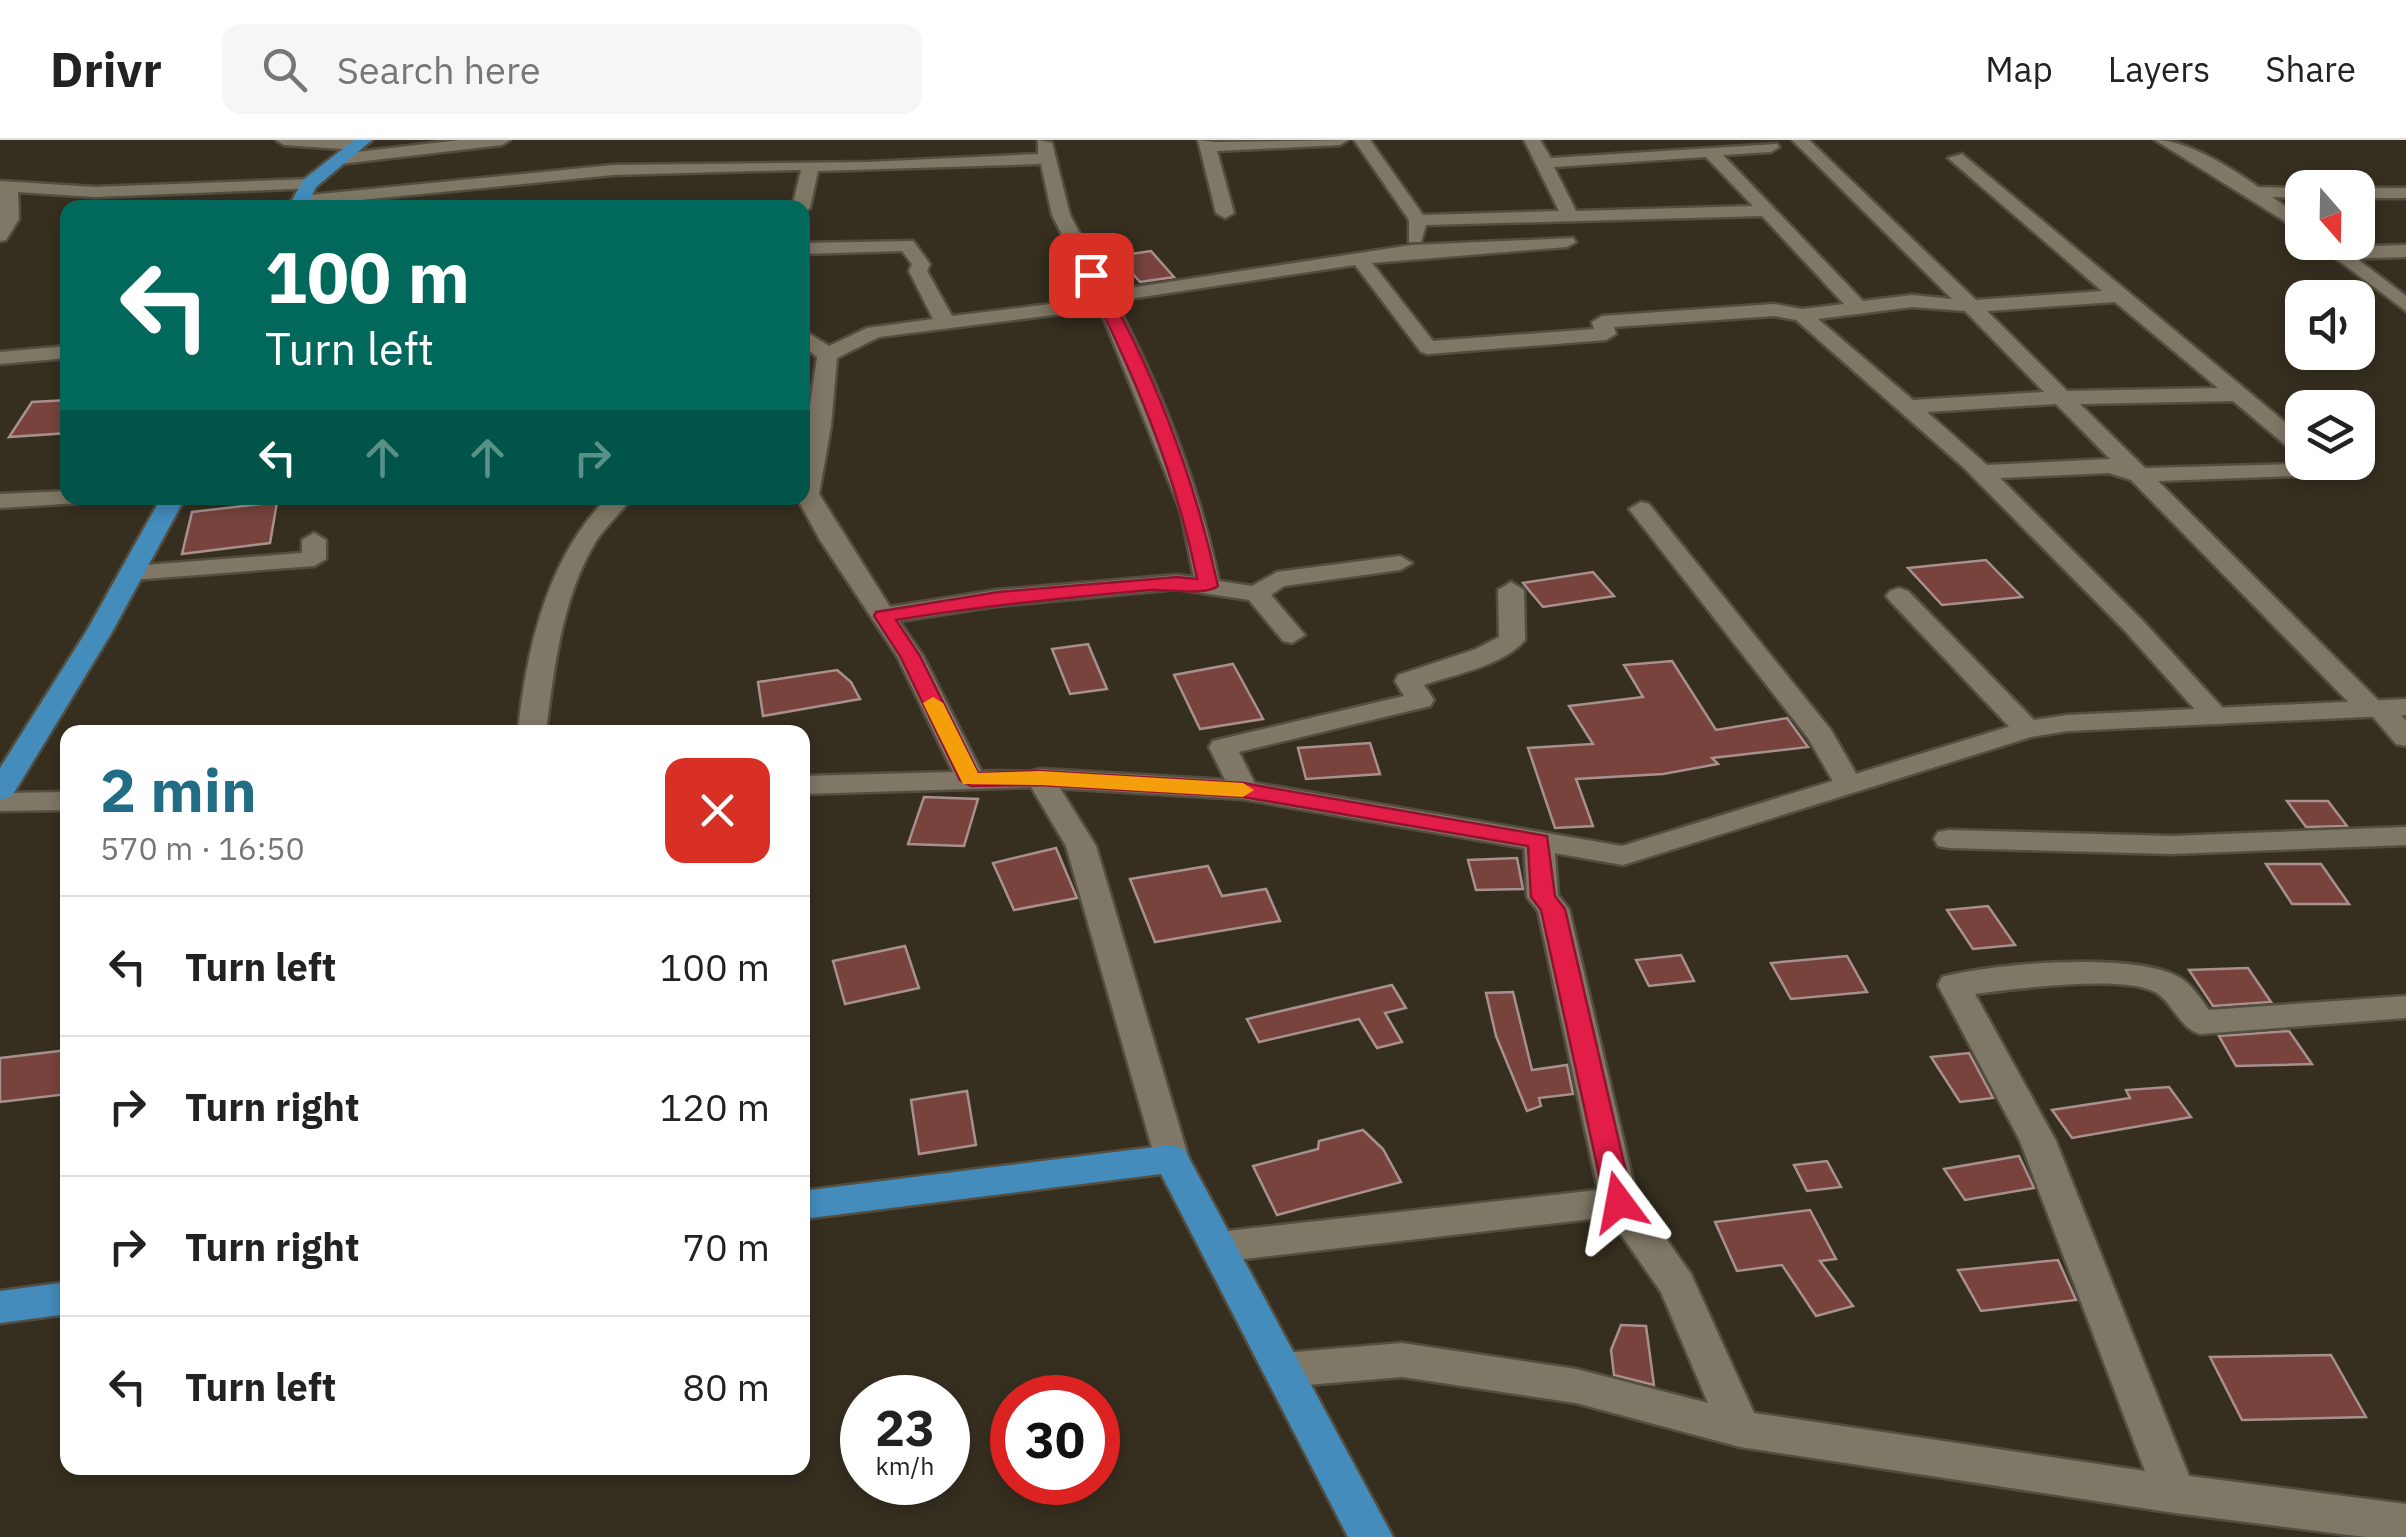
<!DOCTYPE html>
<html lang="en">
<head>
<meta charset="utf-8">
<style>
  :root { --surface:#fff; --page:#f6f6f6; --text:#222; --muted:#767676; --line:#e0e0e0; --accent:#216d85 }
  body { margin:0; font-family:"IBM Plex Sans",sans-serif; background:var(--page); color:var(--text); height:100vh; display:flex; flex-direction:column; font-size:38px; white-space:nowrap }
  * { box-sizing:border-box; margin:0 }
  p { font-size:32px; color:var(--muted) }
  .icon { flex:none; width:55px; height:55px; fill:none; stroke:currentColor; stroke-width:2; stroke-linecap:round; stroke-linejoin:round }
  .map { position:relative; flex:1; overflow:hidden }
  .sheet { position:absolute; left:60px; top:585px; width:750px; height:750px; display:flex; flex-direction:column; background:var(--surface); border-radius:20px; box-shadow:0 5px 15px #0003 }
  .sheet>* { flex:none }
  .guide { position:absolute; left:60px; top:60px; width:750px; height:305px; border-radius:20px; box-shadow:0 5px 15px #0003; background:#00695c; color:#fff; overflow:hidden }
  .needle { width:65px; rotate:160deg }
  .tools { position:absolute; left:2285px; top:30px; display:grid; gap:20px }
  .tools a { display:grid; place-items:center; width:90px; height:90px; border-radius:20px; background:var(--surface); box-shadow:0 5px 15px #0003; font-size:50px }
  .speed { position:absolute; left:840px; top:1235px; display:flex; gap:20px; font-size:50px; font-weight:700; text-align:center }
  .speed>* { display:grid; place-content:center; width:130px; height:130px; border-radius:50%; background:var(--surface); box-shadow:0 5px 15px #0003; line-height:1 }
  .speed small { font-size:25px; font-weight:400 }
  .speed .limit { border:15px solid #d22; background:#fff; color:#111 }
  .pin { position:absolute; display:grid; place-items:center; width:85px; height:85px; color:#fff; margin:-42px; border-radius:20px; box-shadow:0 5px 15px #0006 }
  .me { position:absolute; width:110px; margin:-55px; rotate:347deg; stroke-linejoin:round; filter:drop-shadow(0 0 8px #0008) }
  .turn { display:flex; align-items:center; gap:35px; height:210px; padding:0 40px; font-size:45px }
  .turn .icon { width:130px; height:130px; stroke-width:2.5 }
  .turn b { display:block; font-size:70px; line-height:85px }
  .lanes { display:flex; align-items:center; height:95px; padding:0 40px; background:#0003; justify-content:center; gap:50px; direction:ltr }
  .lanes .off { opacity:.35 }
  .round { display:grid; place-items:center; flex:none; width:105px; height:105px; border-radius:20px; background:var(--page) }
  .summary { display:flex; align-items:center; justify-content:space-between; height:170px; padding:0 40px }
  h1 { font-size:60px; font-weight:700; line-height:75px; color:var(--accent) }
  ul { padding:0; list-style:none }
  li { display:flex; align-items:center; gap:30px; height:140px; padding:0 40px; border-top:2px solid var(--line) }
  li div { flex:1 }
  li b { display:block; font-size:38px }
  li em { font-style:normal }
  header { display:flex; align-items:center; gap:60px; box-sizing:border-box; height:140px; padding:0 50px; background:var(--surface); border-bottom:2px solid var(--line) }
  header strong { font-size:48px }
  nav { display:flex; gap:55px; margin-inline-start:auto; font-size:35px }
  .search { width:700px; height:90px; background:var(--page); display:flex; align-items:center; gap:25px; box-sizing:border-box; padding:0 35px; border-radius:20px; color:var(--muted); font-size:38px }
  .map>svg:first-child { display:block }
  .building { fill:#78433d; stroke:#a7908d; stroke-width:2.5 }
  .lines { fill:none; stroke-linecap:round; stroke-linejoin:round }
  .minor-casing { stroke:#534e40; stroke-width:5 }
  .tertiary-casing { stroke:#534e40; stroke-width:5 }
  .primary-casing { stroke:#534e40; stroke-width:5 }
  .minor { fill:#807866; fill-rule:evenodd }
  .tertiary { fill:#807866; fill-rule:evenodd }
  .primary { fill:#438cbc; fill-rule:evenodd }
  .route { fill:#e11d48; stroke:#92132f; stroke-width:2.5 }
  .slow { fill:#f59e0b }
</style>
</head>
<body>
<header>
<strong>Drivr</strong>
<div class="search"><svg class="icon" aria-label="search" viewBox="0 0 24 24"><circle cx="10" cy="10" r="6"/><path d="M15 15l6 6"/></svg>Search here</div>
<nav><a>Map</a><a>Layers</a><a>Share</a></nav>
</header>
<div class="map">
<svg width="2406" height="1397" viewBox="0 0 2406 1397">
  <rect width="100%" height="100%" fill="#362f20"/>
  <g class="building">
    <polygon points="1151,111 1174,137 1140,142 1117,116"/>
    <polygon points="68,260 68,293 9,297 32,262"/>
    <polygon points="277,362 270,403 182,414 192,372"/>
    <polygon points="1986,420 2022,457 1942,465 1908,428"/>
    <polygon points="1593,432 1614,456 1543,467 1523,443"/>
    <polygon points="1088,504 1107,549 1070,554 1052,509"/>
    <polygon points="1672,521 1716,590 1787,578 1808,607 1712,618 1718,624 1663,634 1576,639 1593,686 1555,688 1528,608 1593,604 1569,566 1643,557 1624,525"/>
    <polygon points="1233,524 1263,579 1200,589 1174,535"/>
    <polygon points="837,530 851,542 860,559 763,576 758,542"/>
    <polygon points="1370,603 1380,634 1306,639 1298,608"/>
    <polygon points="924,657 978,659 964,706 908,704"/>
    <polygon points="2287,661 2328,661 2347,686 2306,687"/>
    <polygon points="1056,708 1077,758 1014,770 993,723"/>
    <polygon points="1517,718 1523,749 1476,750 1468,720"/>
    <polygon points="2266,724 2321,724 2349,764 2292,764"/>
    <polygon points="1208,726 1222,756 1266,749 1280,781 1155,802 1130,739"/>
    <polygon points="1988,766 2015,805 1973,809 1947,770"/>
    <polygon points="905,806 919,848 845,864 833,821"/>
    <polygon points="1681,815 1694,841 1649,846 1636,820"/>
    <polygon points="1847,816 1867,852 1791,859 1771,823"/>
    <polygon points="2248,828 2271,862 2213,866 2189,830"/>
    <polygon points="1392,845 1406,868 1385,873 1402,902 1377,908 1359,879 1259,902 1247,879"/>
    <polygon points="1513,852 1532,930 1567,925 1573,954 1539,958 1541,966 1527,971 1496,896 1486,853"/>
    <polygon points="2289,891 2312,924 2236,926 2219,896"/>
    <polygon points="68,910 68,954 0,962 0,918"/>
    <polygon points="1969,913 1993,958 1960,962 1931,917"/>
    <polygon points="2169,947 2191,977 2072,998 2052,970 2130,958 2126,950"/>
    <polygon points="967,951 976,1005 919,1014 911,960"/>
    <polygon points="1363,990 1383,1009 1401,1042 1277,1075 1253,1026 1318,1009 1319,1001"/>
    <polygon points="2019,1016 2034,1048 1965,1060 1944,1029"/>
    <polygon points="1827,1021 1841,1047 1807,1051 1794,1025"/>
    <polygon points="1810,1070 1836,1119 1820,1121 1853,1166 1816,1176 1782,1125 1737,1131 1715,1082"/>
    <polygon points="2058,1120 2076,1160 1981,1171 1958,1130"/>
    <polygon points="1621,1185 1646,1186 1654,1245 1614,1235 1611,1210"/>
    <polygon points="2331,1215 2366,1277 2242,1280 2210,1217"/>
  </g>
  <g class="lines">
    <defs>
      <g id="minor">
        <polygon points="276,0 355,0 365,5 357,10 284,5"/>
        <polygon points="460,0 510,0 502,5 340,24 332,19 340,14"/>
        <path d="M1038,0L1052,3L1070,75L1110,151L1412,105L1573,98L1576,102L1567,107L1372,123L1433,201L1594,189L1592,182L1602,176L1774,164L1802,169L1844,164L1762,76L1426,85L1421,102H1409V80L1354,0H1370L1423,75L1559,71L1524,0H1540L1551,18L1777,4L1779,7L1771,12L1723,15L1863,161L1912,155L1952,159L1792,0H1809L1976,160L2102,151L1948,18L1962,14L2302,296V314L2294,312L2233,261L2080,264L2145,328L2334,323L2337,328L2326,335L2158,341L2379,561L2391,563L2406,581V606L2396,604L2373,577L2361,575L2131,340L2109,333L2000,338L2143,481L2230,576L2216,584L2206,582L2125,491L1963,327L1796,180L1774,176L1614,187L1616,194L1606,200L1428,214L1421,212L1355,125L1115,161C1161,249 1199,345 1219,441L1252,446L1277,432L1400,416L1412,423L1400,430L1284,446L1271,455L1305,495L1292,503L1283,501L1249,460L1177,449L997,466L899,481L923,516L981,631L1050,632L1096,706L1189,1019L1184,1029L1171,1033L1158,1029L1066,706L1031,647L802,654V636L953,632L897,516L820,400L797,358H802V319L817,217L802,205V189L829,206L867,188L933,179L909,131L912,124L902,111L802,114V103L913,101L930,124L927,131L952,176L1091,159L1093,155L1052,75L1041,24L818,31L810,68L802,73V68H792L801,30H794L613,35L300,66L291,61L300,56L613,25L868,22L1038,14ZM1706,17L1753,66L1576,71L1554,27ZM2115,162L2218,248L2067,251L1987,171ZM1912,167L1965,171L2044,252L1913,260L1818,179ZM1100,169L1181,372L1194,437L1177,435L997,450L890,467L819,354L831,286L837,218L879,197ZM2056,264L2110,319L1987,325L1927,272Z"/>
        <polygon points="1198,0 1215,2 1348,0 1340,5 1217,11 1234,73 1225,78 1216,73"/>
        <polygon points="309,39 318,44 315,48 95,57 18,52 19,79 6,100 0,101 0,41 95,47"/>
        <polygon points="2255,47 2302,48 2302,58 2249,56 2249,48"/>
        <rect x="2358" y="48" width="48" height="10"/>
        <polygon points="2406,105 2406,117 2337,119 2328,113 2337,107"/>
        <polygon points="68,206 68,218 0,224 0,212"/>
        <polygon points="68,351 68,358 81,358 78,363 0,368 0,354"/>
        <path d="M607,358H632C620,373 607,385 596,401C562,457 554,528 546,592H518C526,510 547,418 607,358Z"/>
        <polygon points="1641,362 1649,364 1831,590 1862,644 1858,650 1838,650 1808,598 1629,369"/>
        <polygon points="314,393 326,400 326,419 314,426 132,440 120,433 132,426 302,413 302,400"/>
        <path d="M1511,442L1524,450L1525,500C1503,526 1455,534 1424,545L1434,560L1430,566L1239,612L1258,650L1253,656H1233L1209,607L1213,601L1404,556L1395,541L1398,535L1476,509L1499,497L1498,450Z"/>
        <polygon points="1899,448 1908,451 2037,583 2041,589 2037,595 2017,595 1890,461 1886,456 1890,451"/>
        <polygon points="68,652 68,670 0,671 0,653"/>
        <polygon points="2406,687 2406,705 2172,714 1949,708 1938,706 1934,699 1938,692 1949,690 2172,696"/>
        <path d="M1539,692L1550,694L1554,701L1558,755L1569,769L1637,1058L1691,1134L1754,1273L2145,1331L2020,1001L1938,845L1942,837C1993,823 2130,812 2177,836C2191,843 2200,858 2209,870L2406,856V878L2200,894C2178,887 2174,863 2155,852C2122,834 2015,849 1975,854L2056,1001L2189,1336L2406,1364V1397H2365L2175,1373L1740,1307L1576,1263L1402,1237L1283,1247L1269,1242L1263,1230L1269,1218L1283,1213L1402,1203L1576,1229L1708,1263L1661,1152L1609,1077L1218,1122L1205,1118L1199,1107L1205,1096L1218,1092L1598,1050L1538,771L1527,757L1524,701L1528,694Z"/>
      </g>
      <g id="tertiary">
        <path d="M2155,0C2200,0 2266,52 2302,79V92Z"/>
        <polygon points="2314,102 2335,102 2406,156 2406,171"/>
        <polygon points="2406,559 2406,575 2068,591 2031,597 1623,725 1243,659 1040,647 1030,644 1026,638 1030,632 1040,629 1243,641 1622,706 2027,581 2068,575"/>
      </g>
      <g id="primary">
        <polygon points="354,0 372,0 316,47 306,68 288,68 303,40"/>
        <polygon points="161,358 185,358 112,492 15,651 10,657 0,660 0,628 86,492"/>
        <polygon points="1171,1005 1184,1009 1393,1397 1348,1397 1161,1034 802,1079 802,1051"/>
        <polygon points="68,1142 68,1174 0,1183 0,1151"/>
      </g>
    </defs>
    <use href="#minor" class="minor-casing"/>
    <use href="#tertiary" class="tertiary-casing"/>
    <use href="#primary" class="primary-casing"/>
    <use href="#minor" class="minor"/>
    <use href="#tertiary" class="tertiary"/>
    <use href="#primary" class="primary"/>
  </g>
  <path class="route" d="M1086,132H1096C1152,224 1195,340 1218,446C1205,456 1169,449 1150,450C1065,458 980,466 896,480L920,516L978,633L1040,631L1243,643L1547,696L1555,756L1565,769L1633,1062L1629,1069L1619,1072L1609,1069L1605,1062L1541,770L1531,757L1528,706L1243,657L1040,645L971,646L960,640L900,516L874,476L876,472L998,452L1177,437L1197,439C1176,333 1133,231 1084,135Z"/>
  <polygon class="slow" points="933,557 943,563 978,633 1040,631 1243,643 1254,650 1243,657 1040,645 963,644 923,563"/>
</svg>
<div class="tools">
<a><svg class="needle" viewBox="-14 -14 28 28"><path d="M0-13l5 13h-10z" fill="#e53935"/><path d="M0 13l5-13h-10z" fill="#767676"/></svg></a>
<a><svg class="icon" aria-label="sound" viewBox="0 0 24 24"><path d="M4 9h4l5-4v14l-5-4H4zM17 9q2 3 0 6"/></svg></a>
<a><svg class="icon" aria-label="layers" viewBox="0 0 24 24"><path d="M12 4l9 5-9 5-9-5zM3 14l9 5 9-5"/></svg></a>
</div>
<div class="speed"><div>23<small>km/h</small></div><div class="limit">30</div></div>
<div class="pin" style="left:1091px;top:135px;background:#d93025"><svg class="icon" aria-label="arrive" viewBox="0 0 24 24"><path d="M6 21V4h12l-3 4 3 4H6"/></svg></div>
<svg class="me" style="left:1619px;top:1062px" viewBox="-20 -20 40 40"><path d="M0-17L14 15 0 8-14 15z" fill="#e11d48" stroke="#fff" stroke-width="4"/></svg>
<div class="guide">
<div class="turn"><svg class="icon" aria-label="left" viewBox="0 0 24 24"><path d="M17 20v-9H6M10 6l-5 5 5 5"/></svg><div><b>100 m</b>Turn left</div></div>
<div class="lanes"><svg class="icon" aria-label="left" viewBox="0 0 24 24"><path d="M17 20v-9H6M10 6l-5 5 5 5"/></svg><svg class="icon off" aria-label="ahead" viewBox="0 0 24 24"><path d="M12 20V5M6 11l6-6 6 6"/></svg><svg class="icon off" aria-label="ahead" viewBox="0 0 24 24"><path d="M12 20V5M6 11l6-6 6 6"/></svg><svg class="icon off" aria-label="right" viewBox="0 0 24 24"><path d="M7 20v-9h11M14 6l5 5-5 5"/></svg></div>
</div>
<section class="sheet">
<div class="summary"><div><h1>2 min</h1><p>570 m · 16:50</p></div><a class="round" style="background:#d93025;color:#fff"><svg class="icon" aria-label="close" viewBox="0 0 24 24"><path d="M6 6l12 12M18 6L6 18"/></svg></a></div>
<ul>
<li><svg class="icon" aria-label="left" viewBox="0 0 24 24"><path d="M17 20v-9H6M10 6l-5 5 5 5"/></svg><div><b>Turn left</b></div><em>100 m</em></li>
<li><svg class="icon" aria-label="right" viewBox="0 0 24 24"><path d="M7 20v-9h11M14 6l5 5-5 5"/></svg><div><b>Turn right</b></div><em>120 m</em></li>
<li><svg class="icon" aria-label="right" viewBox="0 0 24 24"><path d="M7 20v-9h11M14 6l5 5-5 5"/></svg><div><b>Turn right</b></div><em>70 m</em></li>
<li><svg class="icon" aria-label="left" viewBox="0 0 24 24"><path d="M17 20v-9H6M10 6l-5 5 5 5"/></svg><div><b>Turn left</b></div><em>80 m</em></li>
</ul>
</section>
</div>
</body>
</html>
